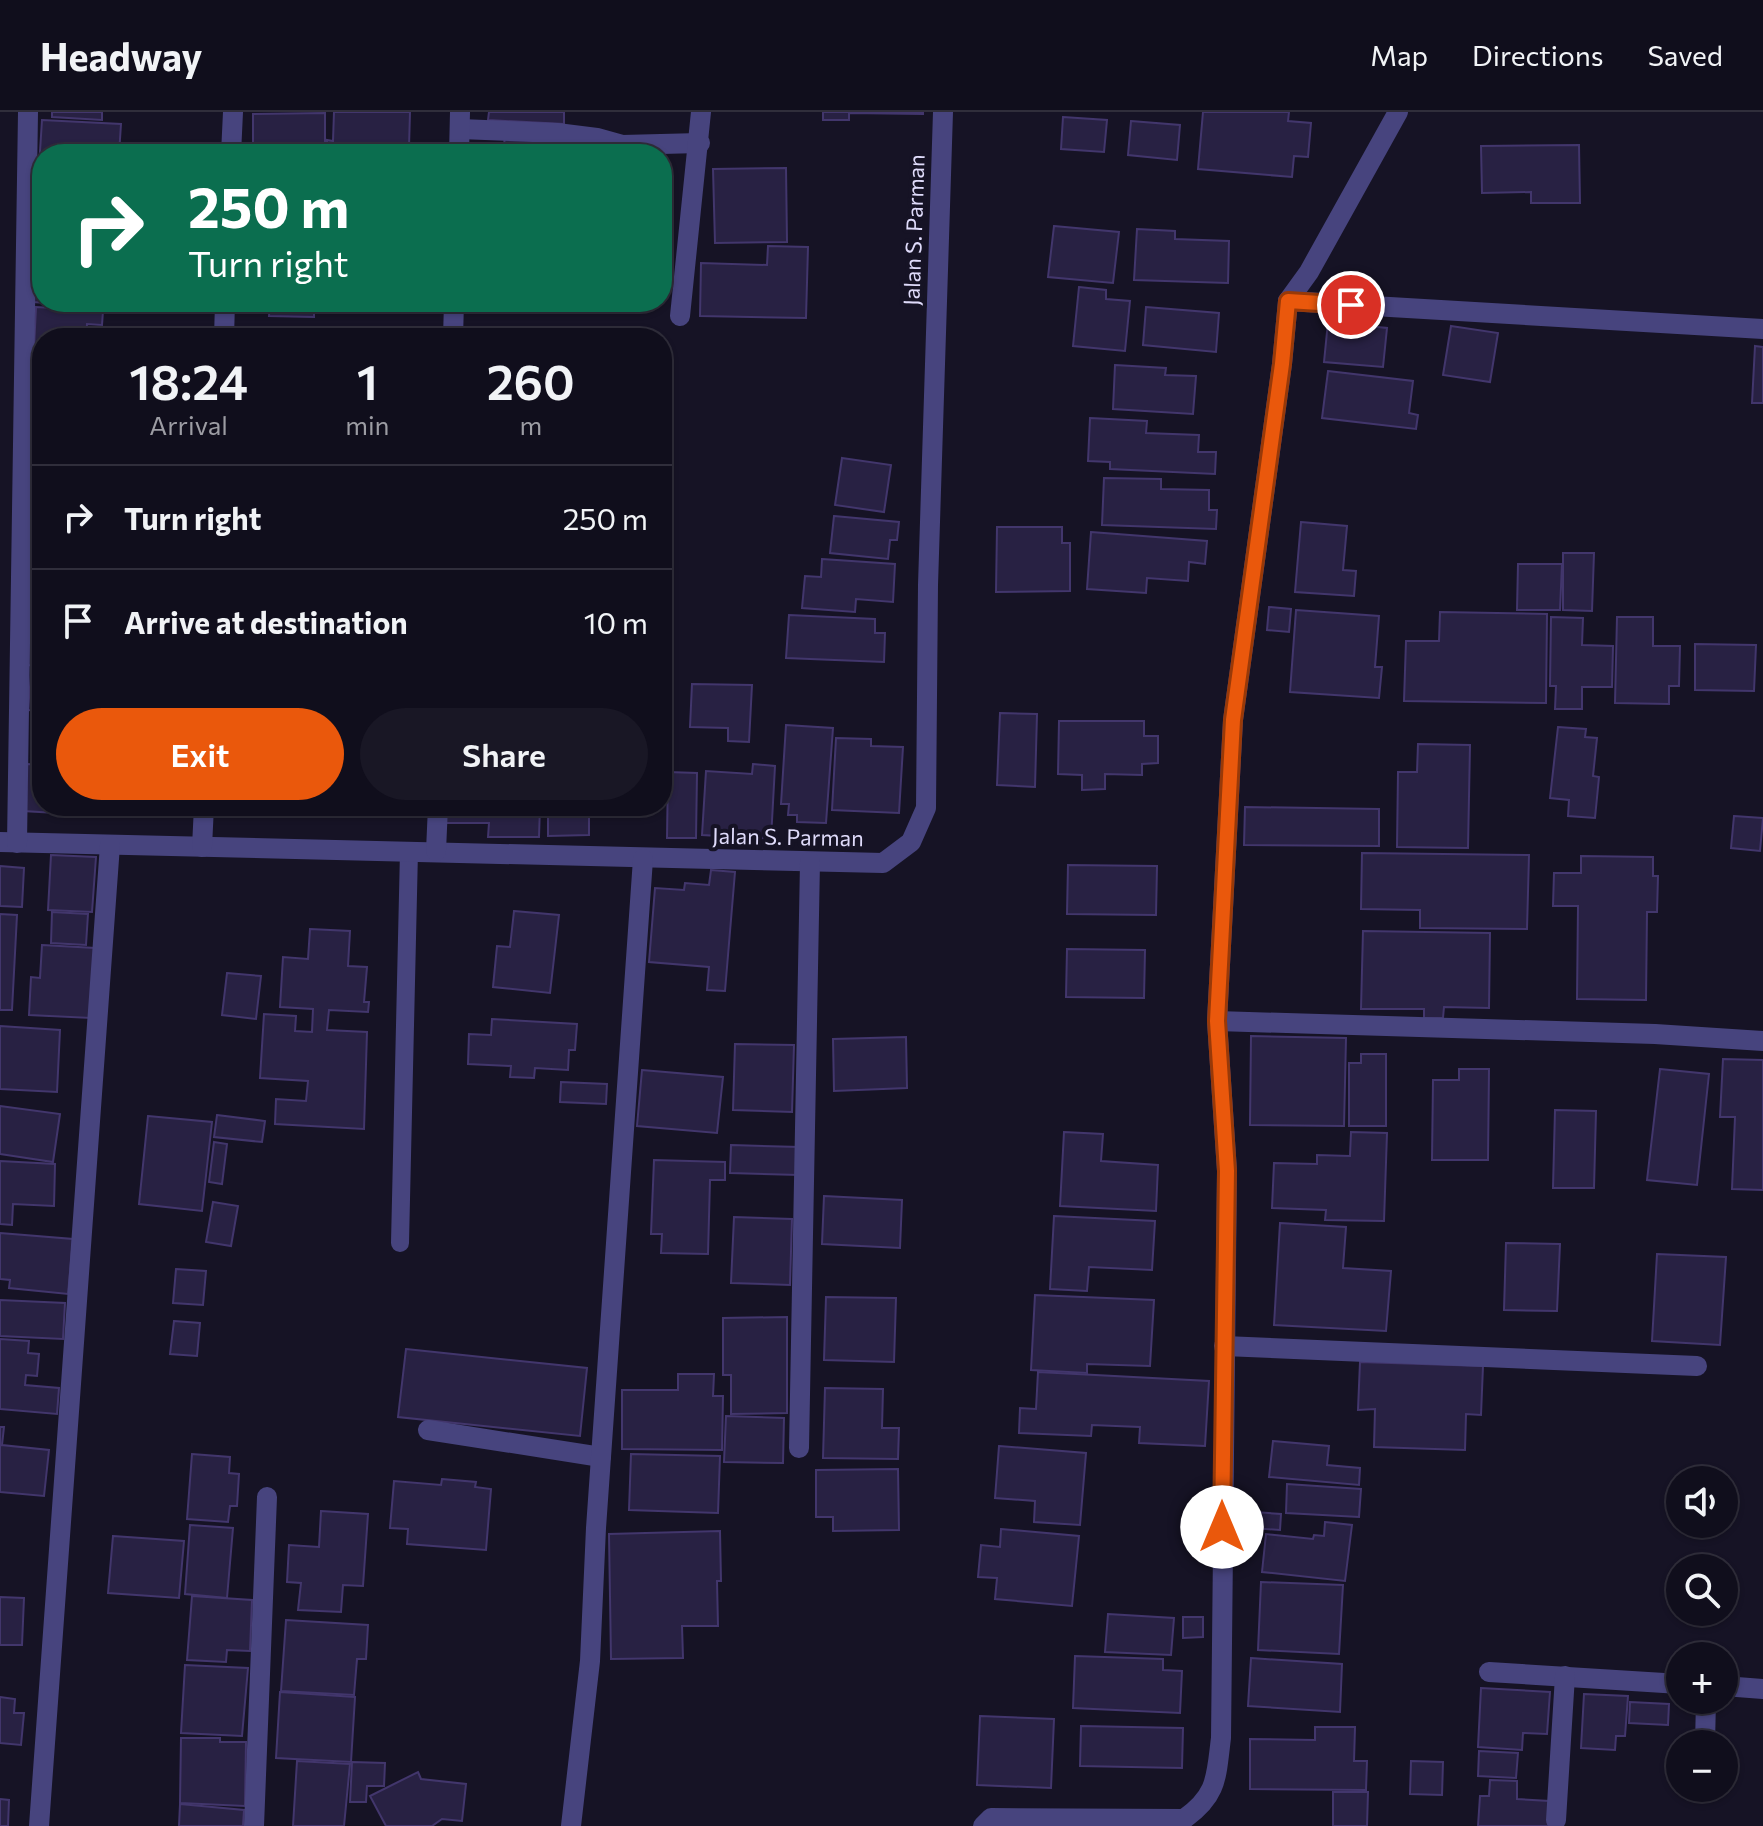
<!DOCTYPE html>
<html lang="en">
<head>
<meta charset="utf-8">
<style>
  :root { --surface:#100e1c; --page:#191725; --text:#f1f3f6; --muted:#9c9ca3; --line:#302e3b; --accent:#ea580c }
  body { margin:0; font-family:Commissioner,sans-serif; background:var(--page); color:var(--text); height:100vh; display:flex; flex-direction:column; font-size:30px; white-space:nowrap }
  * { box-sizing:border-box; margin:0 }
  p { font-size:26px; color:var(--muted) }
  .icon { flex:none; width:44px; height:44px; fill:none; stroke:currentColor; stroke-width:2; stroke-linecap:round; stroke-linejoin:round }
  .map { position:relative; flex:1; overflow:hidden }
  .drawer { position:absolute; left:32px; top:216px; width:640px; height:488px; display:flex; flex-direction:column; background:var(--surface); border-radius:32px; box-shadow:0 2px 6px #0004,0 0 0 2px var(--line) }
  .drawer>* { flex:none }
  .hud { position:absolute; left:32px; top:32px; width:640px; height:168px; border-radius:32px; box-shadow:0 2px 6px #0004,0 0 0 2px var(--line); background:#0b6e4f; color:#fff; overflow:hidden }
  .tools { position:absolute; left:1666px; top:1354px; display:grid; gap:16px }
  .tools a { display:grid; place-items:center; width:72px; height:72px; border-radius:50%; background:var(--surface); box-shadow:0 2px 6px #0004,0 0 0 2px var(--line); font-size:40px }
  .pin { position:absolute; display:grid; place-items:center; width:68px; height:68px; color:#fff; margin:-34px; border:4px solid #fff; border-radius:50%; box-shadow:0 2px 8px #0007 }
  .me { position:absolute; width:88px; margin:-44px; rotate:0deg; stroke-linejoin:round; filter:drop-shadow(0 0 6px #0008) }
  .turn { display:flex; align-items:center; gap:28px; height:168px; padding:0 24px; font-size:36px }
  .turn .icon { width:104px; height:104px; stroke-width:2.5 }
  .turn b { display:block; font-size:56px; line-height:68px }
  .eta { display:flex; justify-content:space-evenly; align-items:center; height:136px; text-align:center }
  .eta b { font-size:48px; font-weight:600; line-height:56px }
  .action { display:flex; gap:16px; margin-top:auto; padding:16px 24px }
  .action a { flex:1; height:92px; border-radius:48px; background:var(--accent); color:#fff; font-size:32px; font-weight:600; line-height:92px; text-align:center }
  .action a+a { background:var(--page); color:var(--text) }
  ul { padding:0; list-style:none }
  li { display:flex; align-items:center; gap:24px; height:104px; padding:0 24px; border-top:2px solid var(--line) }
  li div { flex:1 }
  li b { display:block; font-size:30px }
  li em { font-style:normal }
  header { display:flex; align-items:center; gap:48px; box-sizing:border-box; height:112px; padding:0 40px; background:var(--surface); border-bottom:2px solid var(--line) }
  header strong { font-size:38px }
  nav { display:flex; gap:44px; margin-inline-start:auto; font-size:28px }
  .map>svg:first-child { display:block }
  .building { fill:#282143; stroke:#42366c; stroke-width:2 }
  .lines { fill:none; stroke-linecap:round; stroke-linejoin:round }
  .lane { stroke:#47447e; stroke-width:18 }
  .street { stroke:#47447e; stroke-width:20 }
  .route-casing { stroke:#983908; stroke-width:20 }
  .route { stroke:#ea580c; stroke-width:14 }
  .labels { text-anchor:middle; stroke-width:8; stroke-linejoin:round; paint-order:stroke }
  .street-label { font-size:22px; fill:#dfdbfa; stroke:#161325 }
</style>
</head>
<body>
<header>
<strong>Headway</strong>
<nav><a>Map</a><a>Directions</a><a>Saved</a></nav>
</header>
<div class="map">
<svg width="1763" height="1714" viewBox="0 0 1763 1714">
  <rect width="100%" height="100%" fill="#161325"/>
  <g class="building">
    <polygon points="52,0 102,0 102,8 52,5"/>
    <polygon points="334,0 410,0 409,35 361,34 361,42 327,42 327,28 333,29"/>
    <polygon points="489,0 564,0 564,12 488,8"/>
    <polygon points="823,0 923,0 923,2 849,1 849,8 823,8"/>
    <polygon points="1203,0 1289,0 1288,9 1311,11 1308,45 1294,44 1292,65 1198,57"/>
    <polygon points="325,1 325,42 253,42 253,2"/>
    <polygon points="1063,5 1107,8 1104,40 1061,37"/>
    <polygon points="42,8 121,12 119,42 42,42 42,55 39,55"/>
    <polygon points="1131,9 1180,13 1177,48 1128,43"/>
    <polygon points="505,24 568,28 567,42 503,42"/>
    <polygon points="1579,33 1580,91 1531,91 1531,80 1482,81 1481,34"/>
    <polygon points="786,56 787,130 715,131 713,57"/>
    <polygon points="40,60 42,60 42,103 37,103"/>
    <polygon points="39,107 42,107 42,144 36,144"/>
    <polygon points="1054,114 1119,120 1113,171 1048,165"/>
    <polygon points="1137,117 1175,119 1175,127 1229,129 1228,171 1134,168"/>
    <polygon points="768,134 808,135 806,206 700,204 701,151 767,153"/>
    <polygon points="36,148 42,148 42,190 105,190 105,195 33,190"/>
    <polygon points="1079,175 1106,178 1106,187 1130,189 1125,239 1073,234"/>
    <polygon points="250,190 314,190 314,205 269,204 270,191"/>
    <polygon points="36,195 103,199 102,213 87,212 86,226 42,226 42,236 34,236"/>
    <polygon points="1146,195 1219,201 1216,240 1143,233"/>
    <polygon points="1328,210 1387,216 1383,255 1324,250"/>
    <polygon points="1451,214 1498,221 1490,270 1443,263"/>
    <polygon points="1755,234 1763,235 1763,291 1752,291"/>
    <polygon points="39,239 42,239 42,281 36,281"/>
    <polygon points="1115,253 1166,256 1165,263 1196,264 1193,302 1113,297"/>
    <polygon points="1328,259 1413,269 1409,301 1418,303 1416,317 1322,306"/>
    <polygon points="39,284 42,284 42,326 36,326"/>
    <polygon points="1090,306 1147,309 1146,321 1199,323 1198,340 1216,340 1215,362 1110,357 1110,350 1088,349"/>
    <polygon points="37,332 42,332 42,371 34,370"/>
    <polygon points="842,346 891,353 884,400 835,393"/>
    <polygon points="1104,366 1161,367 1161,377 1209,378 1209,398 1217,398 1216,417 1102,413"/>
    <polygon points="36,373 42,373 42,414 33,413"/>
    <polygon points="834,404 899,410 897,428 890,428 888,447 830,441"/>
    <polygon points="1301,410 1347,414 1343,458 1356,459 1354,484 1295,480"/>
    <polygon points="997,415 1062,415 1062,431 1070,431 1070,479 996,480"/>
    <polygon points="33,416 42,417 42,462 30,461"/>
    <polygon points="1091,420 1207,429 1205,452 1189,450 1188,469 1147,466 1146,481 1087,477"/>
    <polygon points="1563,441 1594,441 1592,499 1563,498"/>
    <polygon points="822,447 895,452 893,490 856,487 855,500 802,496 805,464 821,465"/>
    <polygon points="1518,452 1562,452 1560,498 1517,498"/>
    <polygon points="32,465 42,466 42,509 29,508"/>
    <polygon points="1269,495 1291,497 1289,520 1267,518"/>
    <polygon points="1296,498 1379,504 1375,555 1382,555 1379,586 1290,580"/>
    <polygon points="1440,500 1547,502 1546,591 1404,589 1406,529 1439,529"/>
    <polygon points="789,503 875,507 875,521 885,521 884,550 786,546"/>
    <polygon points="1551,505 1583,506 1582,533 1613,534 1612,575 1582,575 1582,597 1555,597 1556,574 1550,574"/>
    <polygon points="1617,505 1653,505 1653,534 1680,534 1679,574 1669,574 1669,592 1615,591"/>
    <polygon points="29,515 42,516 42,554 27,553"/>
    <polygon points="1695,532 1756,533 1754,579 1695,578"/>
    <polygon points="31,563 42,563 42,599 28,598"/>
    <polygon points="692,572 752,573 749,630 728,629 728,616 690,615"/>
    <polygon points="1000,601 1037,602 1035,675 997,673"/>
    <polygon points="33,604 42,604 42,645 31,645"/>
    <polygon points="1059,609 1144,609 1144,624 1158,624 1158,651 1142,652 1142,663 1105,662 1105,677 1082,678 1082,663 1058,662"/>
    <polygon points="786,613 833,616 826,711 797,710 797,703 788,703 789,692 781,692"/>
    <polygon points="1558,615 1586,617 1585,625 1597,626 1593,664 1599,665 1595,706 1568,704 1569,688 1550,686"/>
    <polygon points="836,626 871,627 871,634 903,635 899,701 832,698"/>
    <polygon points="1418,632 1470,633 1468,736 1397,735 1398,660 1417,660"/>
    <polygon points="27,652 42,653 42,694 90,694 90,703 23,699"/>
    <polygon points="753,652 775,654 771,727 702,723 706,659 752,662"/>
    <polygon points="668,660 697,661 696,726 667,726"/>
    <polygon points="444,694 540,694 539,725 488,725 489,711 443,711"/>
    <polygon points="548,694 589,694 589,723 548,724"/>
    <polygon points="1245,695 1379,697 1379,734 1244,733"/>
    <polygon points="1734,704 1763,706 1760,739 1731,736"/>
    <polygon points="1362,741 1529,743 1527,817 1420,816 1420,798 1361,797"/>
    <polygon points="51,743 96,745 92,800 48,798"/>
    <polygon points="1581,744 1653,745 1653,764 1658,764 1657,800 1647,800 1646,888 1577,887 1578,794 1553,794 1554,761 1581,761"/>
    <polygon points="1068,753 1157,754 1156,803 1067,802"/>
    <polygon points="0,754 24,756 22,795 0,794"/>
    <polygon points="711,758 735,760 725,879 707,878 709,855 649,850 655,776 684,778 685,771 709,773"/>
    <polygon points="514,799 559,803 550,881 493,875 497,834 510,835"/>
    <polygon points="52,800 88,802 86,833 51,831"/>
    <polygon points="0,802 17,803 12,898 0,898"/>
    <polygon points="310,817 350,819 348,854 367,855 364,890 369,890 368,900 329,898 327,918 367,920 364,1017 275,1012 276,987 306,989 308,969 260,966 264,902 296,904 295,919 312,920 313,897 280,895 283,845 308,847"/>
    <polygon points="1363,819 1490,821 1489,896 1444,895 1443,906 1424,906 1424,897 1361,897"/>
    <polygon points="42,833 95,836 91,906 29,903 31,865 40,866"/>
    <polygon points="1067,837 1145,838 1144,886 1066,885"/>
    <polygon points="227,861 261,864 256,907 222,903"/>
    <polygon points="492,907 577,912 575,938 569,938 568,958 535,956 534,966 510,965 511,954 468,952 469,922 491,923"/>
    <polygon points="0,914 60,918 57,980 0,977"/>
    <polygon points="1251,924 1346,926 1344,1014 1250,1013"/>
    <polygon points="906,925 907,976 834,979 833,927"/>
    <polygon points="735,932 794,933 792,1000 733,998"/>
    <polygon points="1361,942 1386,942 1386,1014 1349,1014 1349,951 1361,951"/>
    <polygon points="1723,947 1763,948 1763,1078 1732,1077 1735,1005 1720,1005"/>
    <polygon points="1459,957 1489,957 1488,1048 1432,1048 1433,968 1459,968"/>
    <polygon points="1660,957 1709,962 1697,1073 1647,1068"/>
    <polygon points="642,958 723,965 717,1021 637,1014"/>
    <polygon points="561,970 607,972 606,992 560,990"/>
    <polygon points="0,994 60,1002 53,1050 0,1042"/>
    <polygon points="1555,998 1596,999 1594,1076 1553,1076"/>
    <polygon points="217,1003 265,1009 262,1030 214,1025"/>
    <polygon points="148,1004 212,1010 202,1099 139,1092"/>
    <polygon points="1064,1020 1103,1022 1101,1049 1158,1053 1156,1099 1060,1094"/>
    <polygon points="1351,1020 1387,1021 1384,1109 1325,1108 1326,1098 1272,1096 1274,1051 1317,1052 1317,1043 1350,1044"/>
    <polygon points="214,1030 227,1032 222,1072 209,1070"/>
    <polygon points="731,1033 800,1035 799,1063 730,1061"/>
    <polygon points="654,1048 725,1050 725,1068 710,1068 708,1142 661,1141 662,1122 651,1122"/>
    <polygon points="0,1049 55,1052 54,1094 13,1092 12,1113 0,1112"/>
    <polygon points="824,1084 902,1088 900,1136 822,1132"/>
    <polygon points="213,1090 238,1094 231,1134 206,1130"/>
    <polygon points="1054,1104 1155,1109 1152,1158 1089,1155 1087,1179 1050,1177"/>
    <polygon points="734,1105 792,1107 790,1173 731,1171"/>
    <polygon points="1280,1111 1346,1115 1343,1156 1391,1159 1386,1219 1274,1213"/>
    <polygon points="0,1121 73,1127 68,1182 9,1176 10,1168 0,1167"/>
    <polygon points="1506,1131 1560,1132 1557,1199 1504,1198"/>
    <polygon points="1657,1142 1726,1145 1720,1233 1652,1229"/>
    <polygon points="176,1157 206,1159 203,1193 173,1191"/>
    <polygon points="1035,1183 1154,1188 1150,1254 1087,1252 1087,1261 1031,1258"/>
    <polygon points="826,1185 896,1186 894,1250 824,1248"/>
    <polygon points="0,1188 65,1191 63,1227 0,1224"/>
    <polygon points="787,1205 787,1301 731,1302 731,1263 723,1263 723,1206"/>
    <polygon points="174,1209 200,1211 197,1244 170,1242"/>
    <polygon points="0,1227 29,1229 28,1241 39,1242 37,1264 26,1263 25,1273 59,1276 57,1302 0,1297"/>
    <polygon points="406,1237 587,1256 580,1324 398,1305"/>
    <polygon points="1360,1250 1483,1254 1481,1303 1466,1302 1465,1338 1374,1335 1375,1297 1358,1298"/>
    <polygon points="1038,1260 1209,1269 1205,1334 1139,1331 1140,1315 1092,1313 1091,1324 1019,1321 1020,1296 1036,1297"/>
    <polygon points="678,1262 714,1262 713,1284 723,1284 722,1338 622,1337 622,1278 678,1278"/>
    <polygon points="825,1276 883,1277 882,1316 899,1316 898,1347 823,1346"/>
    <polygon points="726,1304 784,1306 783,1351 724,1350"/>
    <polygon points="0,1315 4,1315 2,1333 49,1338 44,1384 0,1380"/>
    <polygon points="1273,1329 1329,1334 1327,1353 1360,1356 1359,1373 1269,1365"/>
    <polygon points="999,1334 1086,1341 1080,1413 1034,1410 1035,1389 995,1386"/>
    <polygon points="192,1342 230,1345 229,1361 239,1362 237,1394 230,1394 228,1410 187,1407"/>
    <polygon points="631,1342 720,1344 718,1401 629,1398"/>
    <polygon points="898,1357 899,1418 833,1419 833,1405 816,1405 816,1358"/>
    <polygon points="442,1367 476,1370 475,1375 491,1377 486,1438 407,1432 408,1417 390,1416 394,1369 441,1373"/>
    <polygon points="1287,1372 1361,1377 1359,1405 1286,1401"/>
    <polygon points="321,1399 368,1402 363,1474 343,1473 341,1500 298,1498 301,1471 287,1470 289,1433 319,1435"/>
    <polygon points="1241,1399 1281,1402 1280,1418 1239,1415"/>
    <polygon points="1325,1410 1352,1413 1345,1469 1262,1460 1266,1422 1313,1427 1314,1423 1324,1424"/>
    <polygon points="190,1413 233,1416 227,1486 185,1482"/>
    <polygon points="1001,1417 1079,1424 1072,1494 995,1487 997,1466 978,1465 981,1433 1000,1435"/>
    <polygon points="720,1419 721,1469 717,1469 718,1514 682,1514 683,1546 611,1547 609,1422"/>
    <polygon points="113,1424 184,1429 179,1486 108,1481"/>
    <polygon points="1261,1470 1343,1473 1339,1542 1258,1538"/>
    <polygon points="192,1484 252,1488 250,1539 227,1538 226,1550 187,1548"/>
    <polygon points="0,1485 24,1486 22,1533 0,1533"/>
    <polygon points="1108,1502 1174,1506 1171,1543 1105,1540"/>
    <polygon points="1183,1505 1203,1505 1203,1525 1183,1526"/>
    <polygon points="286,1508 368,1513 366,1547 357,1547 354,1583 281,1579"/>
    <polygon points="1075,1544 1163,1547 1163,1558 1182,1559 1180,1601 1073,1596"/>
    <polygon points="1251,1546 1342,1552 1340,1600 1248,1594"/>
    <polygon points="185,1553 248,1556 242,1624 181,1621"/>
    <polygon points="1481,1576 1550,1580 1547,1622 1523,1621 1522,1638 1478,1635"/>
    <polygon points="280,1580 355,1585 351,1650 276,1646"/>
    <polygon points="1584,1582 1628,1584 1625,1624 1616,1624 1615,1638 1581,1636"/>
    <polygon points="0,1585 15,1587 14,1601 24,1601 21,1633 0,1631"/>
    <polygon points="1630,1590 1669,1592 1668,1613 1629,1611"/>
    <polygon points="980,1604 1054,1607 1051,1676 977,1673"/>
    <polygon points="1081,1614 1183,1616 1182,1656 1080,1654"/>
    <polygon points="1315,1615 1355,1615 1354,1649 1367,1649 1366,1678 1250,1677 1250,1627 1315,1628"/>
    <polygon points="181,1626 220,1626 220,1630 246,1630 245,1694 180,1691"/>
    <polygon points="1479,1639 1518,1641 1516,1666 1478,1664"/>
    <polygon points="297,1649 350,1652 344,1714 293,1714"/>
    <polygon points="1411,1649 1443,1650 1442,1683 1410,1682"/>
    <polygon points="352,1650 385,1651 384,1674 367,1674 366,1690 350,1690"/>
    <polygon points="418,1660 421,1667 466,1672 462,1709 442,1707 432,1714 386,1714 370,1684"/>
    <polygon points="1490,1668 1517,1669 1517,1687 1549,1689 1548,1714 1478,1714 1480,1684 1489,1684"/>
    <polygon points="1333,1680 1368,1680 1367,1714 1333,1714"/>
    <polygon points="0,1687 9,1688 8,1714 0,1714"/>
    <polygon points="180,1692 244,1698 243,1714 179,1714"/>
  </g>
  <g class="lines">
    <polyline class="lane" points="400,1131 409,739"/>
    <g class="street">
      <polyline points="460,17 557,21 597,26 622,33 700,31"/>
      <polyline points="231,42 233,0"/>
      <polyline points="459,42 460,0"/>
      <polyline points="1288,189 1763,217"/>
      <polyline points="680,204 701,0"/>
      <polyline points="224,226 225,190"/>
      <polyline points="453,226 454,190"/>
      <polyline points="0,730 883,751 911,730 926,696 928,473 943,0"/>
      <polyline points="17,731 28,0"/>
      <polyline points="202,735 204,694"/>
      <polyline points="436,739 438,694"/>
      <polyline points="1217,909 1655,922 1763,929"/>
      <polyline points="1224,1234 1697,1254"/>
      <polyline points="428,1318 601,1345"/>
      <polyline points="799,1336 810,750"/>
      <polyline points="1489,1560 1680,1572"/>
      <polyline points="1724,1574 1763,1577"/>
      <polyline points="1705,1632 1706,1588"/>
      <polyline points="1704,1681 1704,1676"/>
      <polyline points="1556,1708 1565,1564"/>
      <polyline points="39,1714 110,733"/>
      <polyline points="254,1714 267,1385"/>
      <polyline points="571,1714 590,1549 596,1416 643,747"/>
      <path d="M983,1714L991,1706L1184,1707C1218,1683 1216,1665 1221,1626L1227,1059L1217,909L1233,608L1282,252L1288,189L1309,160L1398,0"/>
    </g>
  </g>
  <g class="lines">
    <defs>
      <polyline id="route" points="1222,1415 1227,1059 1217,909 1233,608 1282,252 1288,189 1351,193"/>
    </defs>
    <use href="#route" class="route-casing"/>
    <use href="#route" class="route"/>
  </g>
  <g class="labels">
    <g class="street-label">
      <text transform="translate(914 118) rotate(-88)" y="8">Jalan S. Parman</text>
      <text transform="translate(788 725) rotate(1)" y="8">Jalan S. Parman</text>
    </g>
  </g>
</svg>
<div class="tools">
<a><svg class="icon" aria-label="sound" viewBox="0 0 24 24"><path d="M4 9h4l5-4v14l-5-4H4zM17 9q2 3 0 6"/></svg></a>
<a><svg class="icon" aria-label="search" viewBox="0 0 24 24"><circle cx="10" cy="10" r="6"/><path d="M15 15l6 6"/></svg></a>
<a>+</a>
<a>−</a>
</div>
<div class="pin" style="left:1351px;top:193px;background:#d93025"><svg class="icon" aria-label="arrive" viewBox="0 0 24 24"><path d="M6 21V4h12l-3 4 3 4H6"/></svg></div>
<svg class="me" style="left:1222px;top:1415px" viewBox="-20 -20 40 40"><circle r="19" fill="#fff"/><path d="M0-13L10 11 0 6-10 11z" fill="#ea580c"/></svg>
<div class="hud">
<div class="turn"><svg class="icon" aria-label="right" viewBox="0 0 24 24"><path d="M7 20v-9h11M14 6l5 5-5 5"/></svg><div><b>250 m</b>Turn right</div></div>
</div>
<section class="drawer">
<div class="eta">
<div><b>18:24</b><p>Arrival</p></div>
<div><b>1</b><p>min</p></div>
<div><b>260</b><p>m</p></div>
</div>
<ul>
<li><svg class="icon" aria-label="right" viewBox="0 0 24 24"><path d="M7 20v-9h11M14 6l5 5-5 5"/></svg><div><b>Turn right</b></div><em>250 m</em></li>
<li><svg class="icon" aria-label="arrive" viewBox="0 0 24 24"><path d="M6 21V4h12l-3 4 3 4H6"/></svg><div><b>Arrive at destination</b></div><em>10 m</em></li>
</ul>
<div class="action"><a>Exit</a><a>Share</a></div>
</section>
</div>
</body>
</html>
